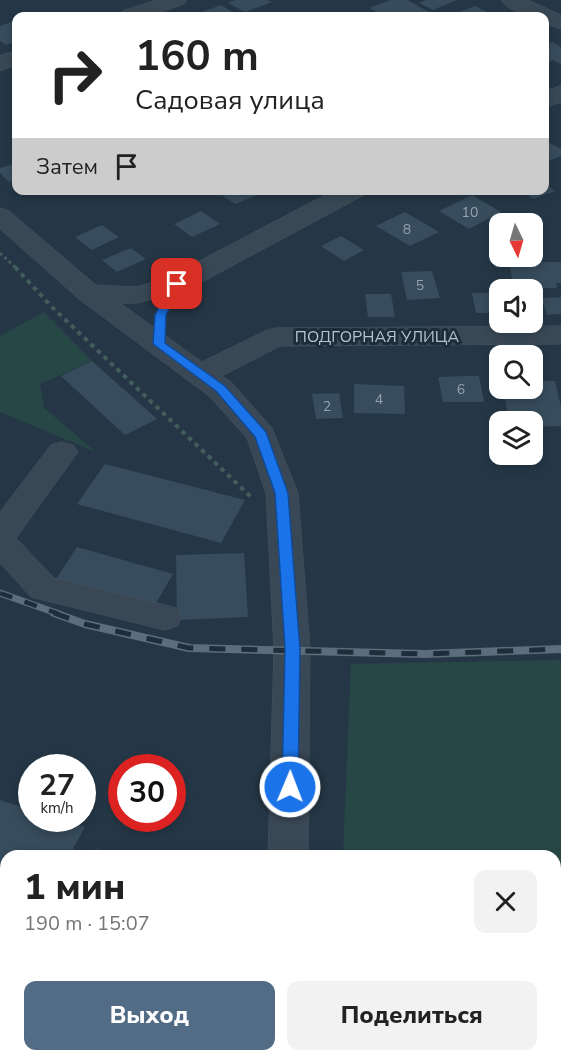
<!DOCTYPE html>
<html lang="ru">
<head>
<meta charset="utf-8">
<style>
  :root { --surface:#fff; --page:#f2f2f2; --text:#222; --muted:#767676; --accent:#526c85 }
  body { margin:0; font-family:"Nunito Sans",sans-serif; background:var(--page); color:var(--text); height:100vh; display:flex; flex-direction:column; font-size:22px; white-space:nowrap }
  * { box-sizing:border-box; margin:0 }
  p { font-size:20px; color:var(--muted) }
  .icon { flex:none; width:33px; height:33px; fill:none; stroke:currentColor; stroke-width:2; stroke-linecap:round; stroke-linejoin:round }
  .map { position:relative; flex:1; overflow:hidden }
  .sheet { position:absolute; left:0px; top:850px; width:561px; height:212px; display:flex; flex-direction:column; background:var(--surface); border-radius:18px 18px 0 0; box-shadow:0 3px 9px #0003 }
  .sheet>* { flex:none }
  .hud { position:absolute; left:12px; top:12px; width:537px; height:183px; border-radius:12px; box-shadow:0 3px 9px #0003; background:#fff; color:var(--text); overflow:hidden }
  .needle { width:39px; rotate:175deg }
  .buttons { position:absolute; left:489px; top:213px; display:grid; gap:12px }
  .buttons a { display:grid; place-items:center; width:54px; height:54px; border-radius:12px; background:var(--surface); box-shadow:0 3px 9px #0003; font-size:30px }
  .speed { position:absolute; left:18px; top:754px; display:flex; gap:12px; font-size:30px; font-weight:700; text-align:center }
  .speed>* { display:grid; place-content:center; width:78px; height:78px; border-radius:50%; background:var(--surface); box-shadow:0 3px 9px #0003; line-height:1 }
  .speed small { font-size:15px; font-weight:400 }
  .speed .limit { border:9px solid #d22; background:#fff; color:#111 }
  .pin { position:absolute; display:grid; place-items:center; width:51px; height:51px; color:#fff; margin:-26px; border-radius:12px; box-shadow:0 3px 9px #0006 }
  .me { position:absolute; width:66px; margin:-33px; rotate:1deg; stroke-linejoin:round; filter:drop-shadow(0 0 4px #0008) }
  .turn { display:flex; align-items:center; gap:21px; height:126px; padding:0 24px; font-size:27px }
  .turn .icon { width:78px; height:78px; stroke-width:2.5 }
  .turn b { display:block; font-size:42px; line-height:51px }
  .then { display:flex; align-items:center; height:57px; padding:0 24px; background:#0003; gap:12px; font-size:22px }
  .round { display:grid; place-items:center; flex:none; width:63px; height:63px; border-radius:12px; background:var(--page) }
  .head { display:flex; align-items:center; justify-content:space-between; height:102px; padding:0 24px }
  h1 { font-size:36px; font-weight:800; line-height:45px }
  .action { display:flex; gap:12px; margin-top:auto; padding:12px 24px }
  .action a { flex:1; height:69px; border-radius:12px; background:var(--accent); color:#fff; font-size:24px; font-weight:800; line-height:69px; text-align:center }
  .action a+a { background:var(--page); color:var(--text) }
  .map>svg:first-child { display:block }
  .green { fill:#274746 }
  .building { fill:#374c5c }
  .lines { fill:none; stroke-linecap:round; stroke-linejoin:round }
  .minor-casing { stroke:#465461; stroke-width:1 }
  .path-far1 { stroke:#415e5d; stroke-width:3; stroke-dasharray:3 3; stroke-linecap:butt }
  .path { stroke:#415e5d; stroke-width:4; stroke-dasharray:4.5 4.5; stroke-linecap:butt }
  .minor { fill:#3a4855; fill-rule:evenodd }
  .rail-far1-casing { stroke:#5c6d7c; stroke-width:7 }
  .rail-casing { stroke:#5c6d7c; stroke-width:8 }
  .rail-far1 { stroke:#1e2d3a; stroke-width:4.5; stroke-dasharray:13; stroke-linecap:butt }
  .rail { stroke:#1e2d3a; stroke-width:5; stroke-dasharray:16; stroke-linecap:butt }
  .route { fill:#1a73e8; stroke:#114b97; stroke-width:1.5 }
  .labels { text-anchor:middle; stroke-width:6; stroke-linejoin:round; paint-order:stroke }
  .number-label { font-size:14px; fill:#96a3b0 }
  .street-label { font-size:16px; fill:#b8c3ce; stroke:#1e2d3a }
</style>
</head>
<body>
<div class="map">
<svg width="561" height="1061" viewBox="0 0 561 1061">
  <rect width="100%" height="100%" fill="#253746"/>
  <g class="green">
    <polygon points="44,312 92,361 40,384 44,408 96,452 0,412 0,336"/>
    <polygon points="561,660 561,921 555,926 555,856 343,856 351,664"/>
    <polygon points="334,1056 446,1056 443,1061 334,1061"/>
  </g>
  <g class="building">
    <polygon points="235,0 267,0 272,2 245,12 228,3"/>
    <polygon points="391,0 407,0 429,12 417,16 384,16 369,8"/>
    <polygon points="426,0 457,0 433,10 419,3"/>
    <polygon points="221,5 236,14 228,16 190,16"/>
    <polygon points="475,6 493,15 464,16 457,13"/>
    <polygon points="11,22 16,25 16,41 6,45 0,41 0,26"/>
    <polygon points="552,42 561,47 561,64 553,60 544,64 544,46"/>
    <polygon points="544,140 561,149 561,156 551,160 544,157"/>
    <polygon points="16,163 16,180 9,182 0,173 0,168"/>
    <polygon points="544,183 555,191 533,199 522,190 544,190"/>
    <polygon points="215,190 259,190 262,193 235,204"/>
    <polygon points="472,195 501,212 469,229 439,211"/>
    <polygon points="201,211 220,224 192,237 174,224"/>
    <polygon points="405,212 439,232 410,246 376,226"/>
    <polygon points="102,225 119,237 92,250 75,237"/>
    <polygon points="341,236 364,250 344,261 321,246"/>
    <polygon points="131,248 146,259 117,272 102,260"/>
    <polygon points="509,262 561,262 561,283 556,283 557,288 537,288 535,283 513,283"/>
    <polygon points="432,271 440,298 407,300 401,272"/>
    <polygon points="472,293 496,293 500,313 476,313"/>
    <polygon points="365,294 391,294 395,317 368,317"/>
    <polygon points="561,297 561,314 547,315 541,298"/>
    <polygon points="92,361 157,419 125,435 61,376"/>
    <polygon points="465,376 479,376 484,402 443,402 438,377"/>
    <polygon points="532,381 555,381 561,407 561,426 532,427 532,422 509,422 503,388 532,388"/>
    <polygon points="354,384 404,386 405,414 354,413"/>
    <polygon points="339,393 343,418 316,419 312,394"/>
    <polygon points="105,464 245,500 221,543 77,504"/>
    <polygon points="77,547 173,574 152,610 54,582"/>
    <polygon points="244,553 248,617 177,620 176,555"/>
    <polygon points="0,800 32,810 32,819 59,819 85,827 69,856 6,856 6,869 0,867"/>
    <polygon points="95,849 133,855 133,856 92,856"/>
  </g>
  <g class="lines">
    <defs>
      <g id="minor">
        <polygon points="157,0 187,0 184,4 150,16 120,16 123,11"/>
        <path d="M501,0H528L561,15V29L544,23V16C530,16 509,13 501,0Z"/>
        <polygon points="16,51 16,65 0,71 0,56"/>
        <polygon points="561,86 561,102 544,108 544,92"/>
        <polygon points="335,190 367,190 364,195 187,290 137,303 120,303 202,362 265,331 275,328 561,326 561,344 280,346 222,376 231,382 272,428 298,493 310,649 308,856 268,856 274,649 266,493 247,438 209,396 79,299 0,229 0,208 9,211 96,285 136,287 167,278"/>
        <polygon points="62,442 73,445 78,452 16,538 54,578 177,608 182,617 177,626 165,630 31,597 0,563 0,512 51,445"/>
        <polygon points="0,975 6,977 6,1020 0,1018"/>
        <polygon points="44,1056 93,1056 96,1061 47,1061"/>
        <rect x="262" y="1056" width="46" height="5"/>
      </g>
    </defs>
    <use href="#minor" class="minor-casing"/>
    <polyline class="path-far1" points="0,253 16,268"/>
    <polyline class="path" points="15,267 51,306 251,497"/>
    <use href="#minor" class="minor"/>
    <defs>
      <polyline id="rail-far1" points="0,593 59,614"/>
      <g id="rail">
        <polyline points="54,613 85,624 189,648 425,654 561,649"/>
        <polyline points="555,943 561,936"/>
        <polyline points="465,1061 467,1056"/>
      </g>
    </defs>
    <use href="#rail-far1" class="rail-far1-casing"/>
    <use href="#rail" class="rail-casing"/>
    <use href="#rail-far1" class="rail-far1"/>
    <use href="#rail" class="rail"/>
  </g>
  <polygon class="route" points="177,281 182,284 166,315 165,343 225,386 266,432 288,493 300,649 298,787 295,792 290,794 284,792 282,787 285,649 275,493 255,437 216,391 153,344 155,315 171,284"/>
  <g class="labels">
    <g class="number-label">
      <text x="470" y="217">10</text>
      <text x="407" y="234">8</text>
      <text x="420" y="290">5</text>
      <text x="461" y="394">6</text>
      <text x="379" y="404">4</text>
      <text x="327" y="411">2</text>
    </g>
    <g class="street-label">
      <text x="377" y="342">ПОДГОРНАЯ УЛИЦА</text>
    </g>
  </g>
</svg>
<div class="buttons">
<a><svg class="needle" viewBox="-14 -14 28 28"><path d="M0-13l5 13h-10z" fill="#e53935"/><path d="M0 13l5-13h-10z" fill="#767676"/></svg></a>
<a><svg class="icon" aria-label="sound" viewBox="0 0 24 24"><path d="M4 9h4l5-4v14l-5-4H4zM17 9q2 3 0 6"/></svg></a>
<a><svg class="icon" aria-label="search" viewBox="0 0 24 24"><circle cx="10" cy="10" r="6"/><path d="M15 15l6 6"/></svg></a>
<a><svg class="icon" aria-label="layers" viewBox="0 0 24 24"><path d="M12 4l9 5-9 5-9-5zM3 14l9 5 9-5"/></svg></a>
</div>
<div class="speed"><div>27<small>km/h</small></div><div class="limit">30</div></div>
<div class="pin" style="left:177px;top:284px;background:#d93025"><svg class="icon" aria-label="arrive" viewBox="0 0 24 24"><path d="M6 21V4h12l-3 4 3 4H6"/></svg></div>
<svg class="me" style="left:290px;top:787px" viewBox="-20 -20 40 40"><circle r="17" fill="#1a73e8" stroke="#fff" stroke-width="3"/><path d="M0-11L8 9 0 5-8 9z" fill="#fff"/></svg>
<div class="hud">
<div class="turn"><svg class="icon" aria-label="right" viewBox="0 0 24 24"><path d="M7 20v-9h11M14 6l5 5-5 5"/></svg><div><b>160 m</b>Садовая улица</div></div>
<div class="then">Затем<svg class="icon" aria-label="arrive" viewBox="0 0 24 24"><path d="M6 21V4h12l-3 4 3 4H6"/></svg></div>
</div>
<section class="sheet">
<div class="head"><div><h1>1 мин</h1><p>190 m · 15:07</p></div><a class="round"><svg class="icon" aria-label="close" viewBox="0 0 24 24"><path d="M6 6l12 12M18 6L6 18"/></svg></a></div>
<div class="action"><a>Выход</a><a>Поделиться</a></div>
</section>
</div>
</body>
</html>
